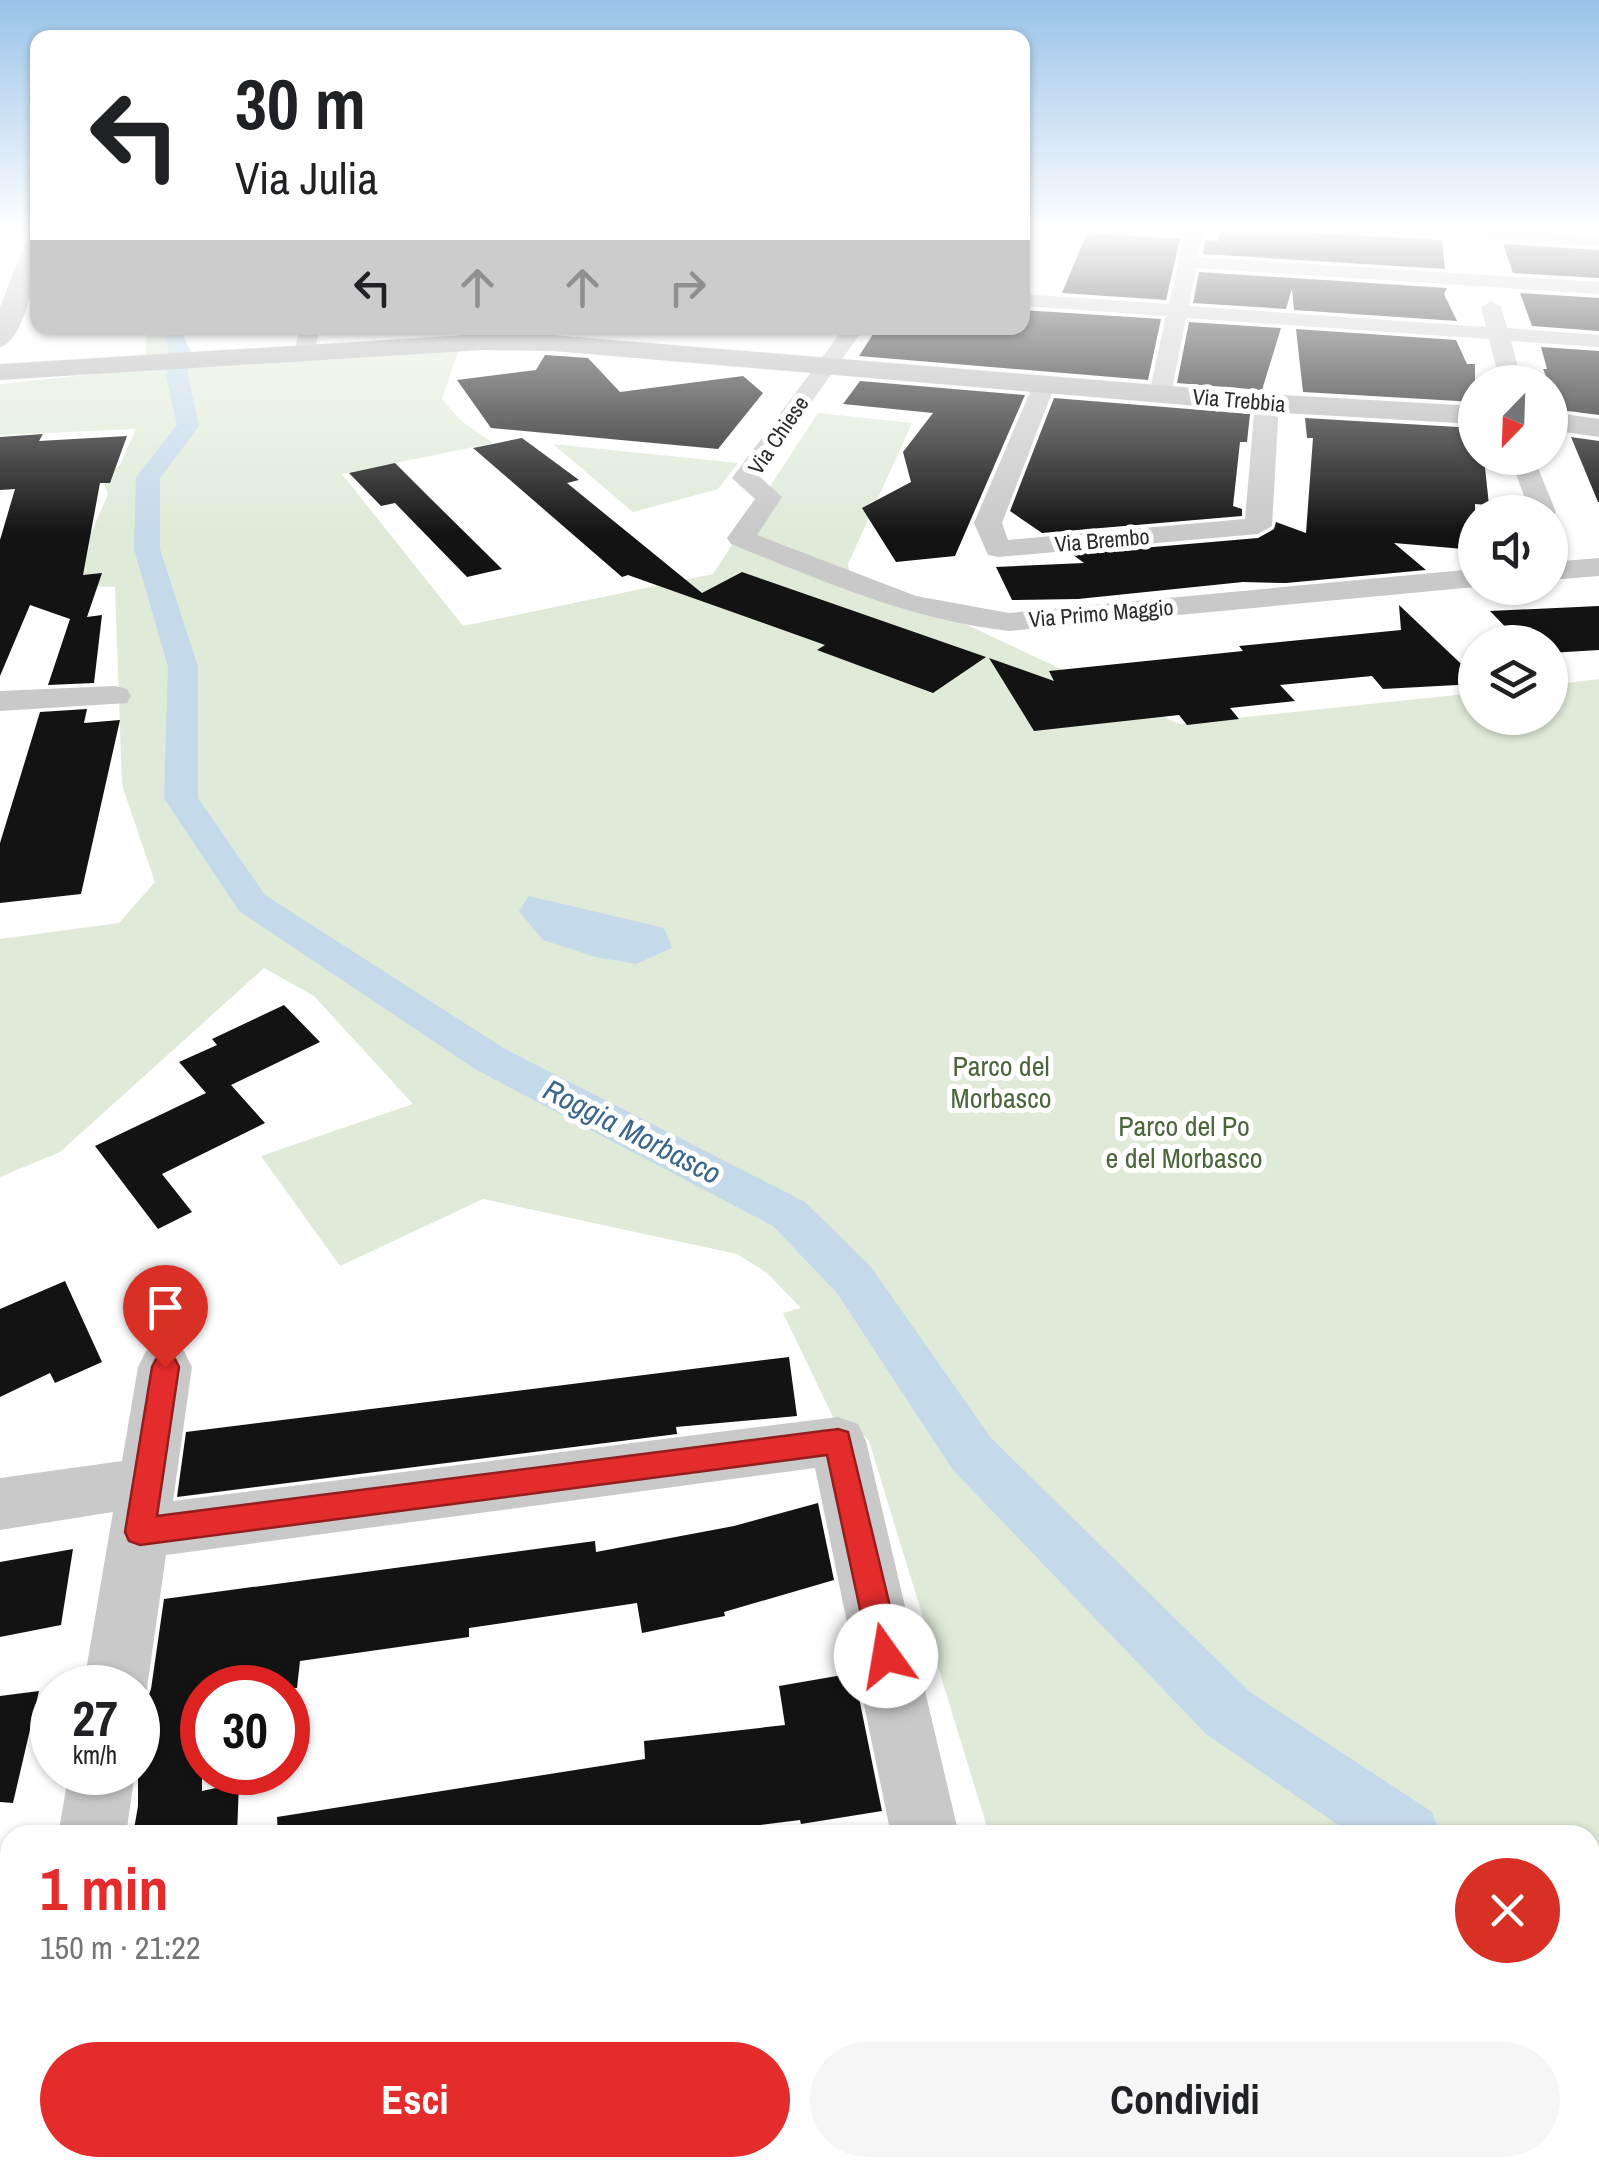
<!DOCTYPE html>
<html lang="it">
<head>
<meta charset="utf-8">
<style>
  :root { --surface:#fff; --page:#f6f6f6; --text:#202124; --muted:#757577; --accent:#e42c2c }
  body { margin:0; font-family:"Archivo Narrow",sans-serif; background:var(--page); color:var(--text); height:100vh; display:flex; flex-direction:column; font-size:38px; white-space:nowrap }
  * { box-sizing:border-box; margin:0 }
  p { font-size:32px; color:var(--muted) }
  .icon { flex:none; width:55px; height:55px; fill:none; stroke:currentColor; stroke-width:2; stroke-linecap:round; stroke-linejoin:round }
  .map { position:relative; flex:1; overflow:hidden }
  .details { position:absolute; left:0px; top:1825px; width:1600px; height:352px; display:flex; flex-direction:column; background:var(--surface); border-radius:30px 30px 0 0; box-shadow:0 2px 8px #0004 }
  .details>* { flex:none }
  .top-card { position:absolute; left:30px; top:30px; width:1000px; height:305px; border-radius:20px; box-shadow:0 2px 8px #0004; background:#fff; color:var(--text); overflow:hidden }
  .needle { width:65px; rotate:203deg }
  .fabs { position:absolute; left:1458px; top:365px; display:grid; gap:20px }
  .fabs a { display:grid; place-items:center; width:110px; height:110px; border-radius:50%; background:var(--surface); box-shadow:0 2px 8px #0004; font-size:50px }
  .speed { position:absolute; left:30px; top:1665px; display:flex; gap:20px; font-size:50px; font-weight:700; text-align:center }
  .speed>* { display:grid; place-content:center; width:130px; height:130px; border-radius:50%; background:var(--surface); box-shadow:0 2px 8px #0004; line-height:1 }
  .speed small { font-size:25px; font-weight:400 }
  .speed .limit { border:15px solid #d22; background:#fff; color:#111 }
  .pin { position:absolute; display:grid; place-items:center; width:85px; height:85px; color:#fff; margin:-102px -42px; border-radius:50% 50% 50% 0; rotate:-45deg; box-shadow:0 0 10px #0007 }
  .pin .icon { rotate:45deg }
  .me { position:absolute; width:110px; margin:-55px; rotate:347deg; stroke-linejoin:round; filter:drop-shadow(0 0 8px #0008) }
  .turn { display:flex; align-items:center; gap:35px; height:210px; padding:0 40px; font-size:45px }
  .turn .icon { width:130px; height:130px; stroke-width:2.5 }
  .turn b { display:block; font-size:70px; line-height:85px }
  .lanes { display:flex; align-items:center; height:95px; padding:0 40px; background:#0003; justify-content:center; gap:50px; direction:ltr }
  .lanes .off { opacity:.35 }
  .round { display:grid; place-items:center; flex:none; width:105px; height:105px; border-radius:52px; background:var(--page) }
  .headline { display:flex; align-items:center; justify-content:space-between; height:170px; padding:0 40px }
  h1 { font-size:60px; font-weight:700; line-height:75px; color:var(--accent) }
  .button { display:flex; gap:20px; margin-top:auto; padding:20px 40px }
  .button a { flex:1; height:115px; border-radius:60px; background:var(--accent); color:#fff; font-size:40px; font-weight:700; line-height:115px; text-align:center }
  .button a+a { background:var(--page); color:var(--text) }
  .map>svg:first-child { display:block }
  .green { fill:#e0ead8 }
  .water { fill:#c4d9ea }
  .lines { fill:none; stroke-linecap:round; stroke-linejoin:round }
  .canal { fill:#c4d9ea; fill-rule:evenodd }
  .building { fill:#131313 }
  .street { fill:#c9c9c9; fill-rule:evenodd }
  .secondary { fill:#b6b6b6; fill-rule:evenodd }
  .route { fill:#e42c2c; stroke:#941d1d; stroke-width:2.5 }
  .labels { text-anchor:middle; stroke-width:10; stroke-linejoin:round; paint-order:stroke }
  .far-street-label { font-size:22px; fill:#2c2c2c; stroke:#fff }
  .park-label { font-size:28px; fill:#4b663a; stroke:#fff }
  .water-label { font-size:30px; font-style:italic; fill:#3b678c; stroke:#fff }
</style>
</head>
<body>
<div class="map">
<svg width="1599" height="2176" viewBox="0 0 1599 2176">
  <rect width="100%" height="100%" fill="#fff"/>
  <g class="green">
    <polygon points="148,328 178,328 199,365 460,346 442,399 460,420 493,443 342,474 463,626 713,574 818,413 912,423 848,564 849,570 1179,724 1475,693 1475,718 1550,718 1550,685 1599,679 1599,2171 1590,2163 1590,1835 1035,1835 987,1827 869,1441 859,1430 834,1419 783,1313 801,1308 767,1273 737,1254 483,1199 340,1266 261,1156 413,1104 314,996 264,968 60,1152 0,1177 0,939 119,923 155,882 122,785 115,587 69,586 25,545 92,531 108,494 102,480 120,465 136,429 0,435 0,384 143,369"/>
    <polygon points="553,444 738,463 718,489 633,512"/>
    <polygon points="181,2168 987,2168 984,2176 180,2176"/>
  </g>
  <polygon class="water" points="529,896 664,928 672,948 636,964 596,957 543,940 519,911"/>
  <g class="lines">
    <g class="canal">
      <polygon points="161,328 181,328 189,350 188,376 199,426 160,478 160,549 198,667 198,798 265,895 505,1049 805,1202 871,1267 991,1438 1250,1692 1432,1812 1441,1835 1353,1835 1206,1734 953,1470 837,1293 773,1226 475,1069 239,911 164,798 168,667 134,549 136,477 177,425 166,376 169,350"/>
      <polygon points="1590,1951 1599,1955 1599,2028 1590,2024"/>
    </g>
  </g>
  <g class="building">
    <polygon points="1221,228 1442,240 1445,269 1203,254 1205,240 1218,241"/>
    <polygon points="1087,233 1180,239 1166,300 1062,293"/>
    <polygon points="1503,244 1599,250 1599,278 1513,273"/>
    <polygon points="1199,272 1447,288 1444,294 1457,321 1294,310 1292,289 1286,309 1193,303"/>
    <polygon points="1520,293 1599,298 1599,331 1532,326"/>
    <polygon points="1022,310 1161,319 1148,380 859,356 877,328 996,333 998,328 1022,328"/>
    <polygon points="1189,322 1281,328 1262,390 1177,383"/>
    <polygon points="1296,329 1456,340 1467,364 1475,364 1475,402 1303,392"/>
    <polygon points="1541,347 1599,351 1599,415 1560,410 1543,369 1547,369"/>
    <polygon points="545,355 588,358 620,392 743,376 763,393 718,449 491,428 457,380 536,370"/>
    <polygon points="860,381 1025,395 955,556 896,562 862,508 911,482 903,452 933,413 843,404"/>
    <polygon points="1054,398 1250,414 1247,442 1240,442 1233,506 1242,509 1242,516 1042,533 1010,511"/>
    <polygon points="1305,418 1475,428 1475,458 1484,458 1489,505 1475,504 1475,550 1394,543 1426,570 1286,583 1243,582 1078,599 1012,600 996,567 1084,563 1072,554 1258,538 1274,529 1276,522 1306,533 1313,438 1307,438"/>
    <polygon points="43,434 39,441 127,436 110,483 100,483 83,575 102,573 87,617 102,615 94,683 48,685 70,619 30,605 0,676 0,540 15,489 0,490 0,437"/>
    <polygon points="1571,437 1599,441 1599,502 1598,502"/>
    <polygon points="522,438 579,480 567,483 702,593 742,572 986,657 933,693 817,650 825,645 628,575 622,577 473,448"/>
    <polygon points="395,463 428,496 502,569 467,577 395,503 381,506 349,473"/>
    <polygon points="1399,605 1475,677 1475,684 1383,689 1372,676 1280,685 1295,701 1230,708 1239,719 1187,725 1179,715 1034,731 989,658 1054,681 1049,671 1243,651 1239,646 1401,630"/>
    <polygon points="1599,606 1599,650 1550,653 1550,642 1520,642 1490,611"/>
    <polygon points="87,709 84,723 120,720 81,894 0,903 0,843 40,712"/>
    <polygon points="284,1005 320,1042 231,1085 265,1123 162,1174 192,1212 158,1229 95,1146 206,1093 179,1062 217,1045 212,1039"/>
    <polygon points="65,1281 102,1362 55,1383 50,1373 0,1397 0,1309"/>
    <polygon points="789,1357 797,1416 676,1427 677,1434 177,1497 186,1432"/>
    <polygon points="818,1503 834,1580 724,1612 725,1616 642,1633 637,1603 469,1628 469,1637 300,1661 297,1688 202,1688 202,1791 239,1783 237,1835 133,1835 138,1806 138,1726 151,1689 164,1599 595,1541 596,1552 734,1526"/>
    <polygon points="73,1549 61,1625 0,1637 0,1562"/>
    <polygon points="854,1673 882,1811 801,1824 800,1820 679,1835 278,1835 277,1817 645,1759 644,1741 785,1725 779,1686"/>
    <polygon points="39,1691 13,1803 0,1802 0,1696"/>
  </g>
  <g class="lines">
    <g class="street">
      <polygon points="1186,228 1204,228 1198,257 1599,282 1599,294 1196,268 1189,306 1486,327 1481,307 1491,301 1501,307 1507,328 1599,335 1599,347 1511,341 1522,382 1500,382 1489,339 1186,318 1171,394 1160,401 1149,394 1166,316 1022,306 1022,294 1169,304"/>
      <polygon points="1383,228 1485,228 1599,236 1599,246 1392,233"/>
      <polygon points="300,328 320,328 313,358 297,358 294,353"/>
      <polygon points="479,328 507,328 456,349 445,343"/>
      <path d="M844,328H864L759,476L782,497L757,535L916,596L1009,613L1475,569V587L1009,631C910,620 823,581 731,544L727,538L755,499L732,478Z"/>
      <polygon points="1044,378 1055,385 1002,523 1008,540 1245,519 1255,403 1267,396 1279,403 1272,526 1258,534 998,557 988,555 974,523 1033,385"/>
      <polygon points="1510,458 1534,458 1556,512 1552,518 1550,512 1530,512"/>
      <polygon points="1599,558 1599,576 1550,580 1550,562"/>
      <polygon points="115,686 127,689 131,696 127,703 0,711 0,691"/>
      <polygon points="165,1345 184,1351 192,1367 173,1501 838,1417 858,1424 866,1441 959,1835 891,1835 815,1468 166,1555 147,1688 138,1710 138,1688 83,1688 113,1512 0,1530 0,1478 122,1461 138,1367 146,1351"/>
      <polygon points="69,1772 135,1772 126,1835 58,1835"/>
      <polygon points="10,2008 10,2084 0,2086 0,2010"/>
    </g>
    <g class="secondary">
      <path d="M38,233C38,258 28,340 0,347V307L27,239Z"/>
      <polygon points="482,334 553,335 1267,394 1475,406 1475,424 1267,412 553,351 482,350 0,380 0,364"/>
      <polygon points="1550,412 1599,419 1599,437 1550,430"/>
    </g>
  </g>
  <linearGradient id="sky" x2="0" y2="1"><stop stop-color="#99c3e9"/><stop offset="0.43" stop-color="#fff"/><stop offset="1" stop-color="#fff" stop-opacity="0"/></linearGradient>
  <rect width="1599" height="533" fill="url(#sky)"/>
  <polygon class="route" points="165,1356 175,1359 179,1367 157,1516 838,1429 848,1432 902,1656 897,1667 886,1671 874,1667 870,1656 827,1455 140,1545 129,1541 125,1532 152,1367 156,1359"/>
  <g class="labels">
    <g class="far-street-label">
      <text transform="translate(1239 400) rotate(5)" y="8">Via Trebbia</text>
      <text transform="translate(778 435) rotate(-56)" y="8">Via Chiese</text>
      <text transform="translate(1102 540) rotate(-5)" y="8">Via Brembo</text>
      <text transform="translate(1101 613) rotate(-5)" y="8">Via Primo Maggio</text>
    </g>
    <g class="park-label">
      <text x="1001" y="1076">Parco del<tspan x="1001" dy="32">Morbasco</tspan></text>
      <text x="1184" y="1136">Parco del Po<tspan x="1184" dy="32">e del Morbasco</tspan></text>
    </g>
    <g class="water-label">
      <text transform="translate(632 1132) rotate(27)" y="10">Roggia Morbasco</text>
    </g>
  </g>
</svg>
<div class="fabs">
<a><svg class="needle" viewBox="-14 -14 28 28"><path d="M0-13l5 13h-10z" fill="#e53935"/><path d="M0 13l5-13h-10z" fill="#757577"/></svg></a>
<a><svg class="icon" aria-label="sound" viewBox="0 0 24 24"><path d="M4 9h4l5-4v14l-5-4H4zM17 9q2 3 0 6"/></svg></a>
<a><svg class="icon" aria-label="layers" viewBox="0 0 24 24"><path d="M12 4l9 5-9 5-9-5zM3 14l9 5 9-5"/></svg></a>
</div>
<div class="speed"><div>27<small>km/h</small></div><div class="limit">30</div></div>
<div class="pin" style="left:165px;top:1367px;background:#d93025"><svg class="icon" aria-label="arrive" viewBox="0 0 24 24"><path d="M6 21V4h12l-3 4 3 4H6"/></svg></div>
<svg class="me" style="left:886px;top:1656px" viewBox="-20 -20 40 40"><circle r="19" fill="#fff"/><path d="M0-13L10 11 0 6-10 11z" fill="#e42c2c"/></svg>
<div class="top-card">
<div class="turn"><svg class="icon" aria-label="left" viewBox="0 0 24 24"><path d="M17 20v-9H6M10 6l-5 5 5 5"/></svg><div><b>30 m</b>Via Julia</div></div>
<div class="lanes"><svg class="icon" aria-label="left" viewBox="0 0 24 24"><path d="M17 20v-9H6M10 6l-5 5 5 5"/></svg><svg class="icon off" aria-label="ahead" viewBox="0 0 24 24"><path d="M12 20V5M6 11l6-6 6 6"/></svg><svg class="icon off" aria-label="ahead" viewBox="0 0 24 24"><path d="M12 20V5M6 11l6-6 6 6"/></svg><svg class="icon off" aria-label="right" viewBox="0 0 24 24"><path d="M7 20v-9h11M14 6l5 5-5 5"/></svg></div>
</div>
<section class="details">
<div class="headline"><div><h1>1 min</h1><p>150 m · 21:22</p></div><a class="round" style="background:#d93025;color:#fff"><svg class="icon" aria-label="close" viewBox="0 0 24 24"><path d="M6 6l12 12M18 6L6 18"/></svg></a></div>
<div class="button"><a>Esci</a><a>Condividi</a></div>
</section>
</div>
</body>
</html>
